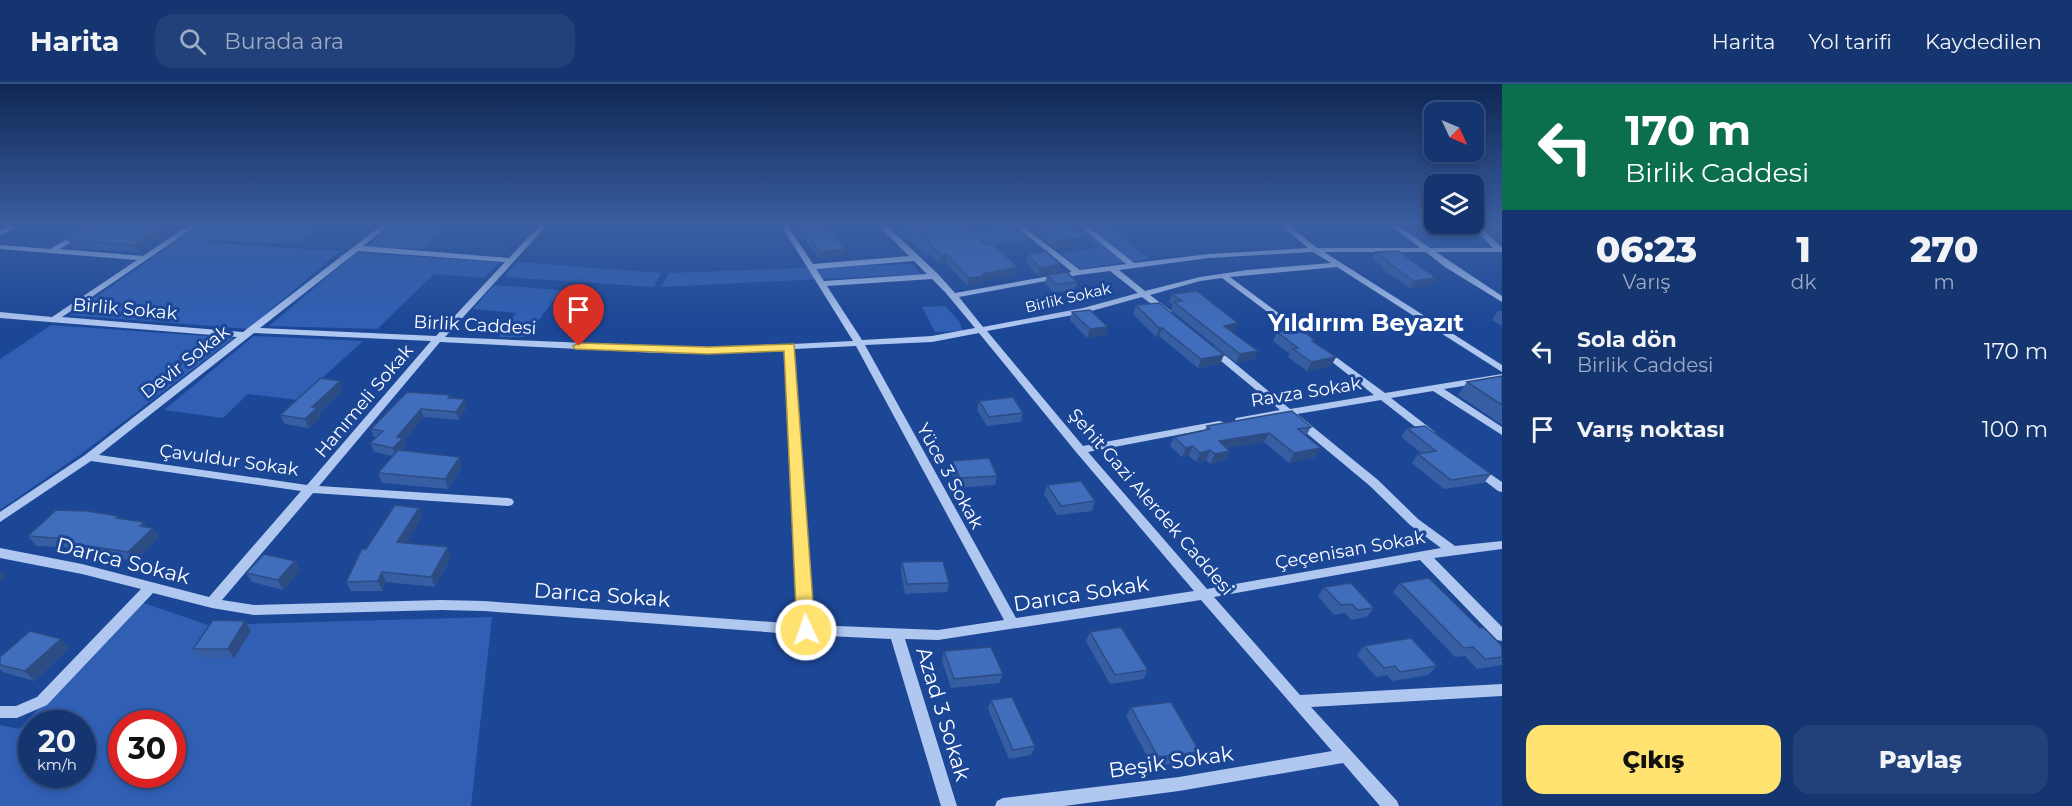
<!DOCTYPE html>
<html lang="tr">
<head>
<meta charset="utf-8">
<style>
  :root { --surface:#153571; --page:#224079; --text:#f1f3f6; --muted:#9dabc3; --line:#345084; --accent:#ffe26f }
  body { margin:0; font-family:Montserrat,sans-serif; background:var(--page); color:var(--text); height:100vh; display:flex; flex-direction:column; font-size:22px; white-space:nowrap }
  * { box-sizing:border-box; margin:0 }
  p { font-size:20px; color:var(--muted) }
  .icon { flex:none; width:33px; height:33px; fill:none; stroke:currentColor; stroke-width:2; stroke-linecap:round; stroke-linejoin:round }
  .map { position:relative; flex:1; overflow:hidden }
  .sheet { display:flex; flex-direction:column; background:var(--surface); width:570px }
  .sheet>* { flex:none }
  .guide { background:#0b6e4f; color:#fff; overflow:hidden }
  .needle { width:39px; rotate:134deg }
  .controls { position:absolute; left:1424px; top:18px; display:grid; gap:12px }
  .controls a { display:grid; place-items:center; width:60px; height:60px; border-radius:12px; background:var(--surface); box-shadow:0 3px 9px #0003,0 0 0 2px var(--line); font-size:30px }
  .speed { position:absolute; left:18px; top:626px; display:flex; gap:12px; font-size:30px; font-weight:700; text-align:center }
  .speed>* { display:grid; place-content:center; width:78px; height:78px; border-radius:50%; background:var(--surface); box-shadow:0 3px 9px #0003,0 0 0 2px var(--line); line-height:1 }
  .speed small { font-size:15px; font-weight:400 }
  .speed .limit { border:9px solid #d22; background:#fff; color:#111 }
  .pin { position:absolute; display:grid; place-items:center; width:51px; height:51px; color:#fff; margin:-62px -26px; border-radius:50% 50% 50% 0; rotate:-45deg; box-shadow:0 0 6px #0007 }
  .pin .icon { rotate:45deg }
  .me { position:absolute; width:66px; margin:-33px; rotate:357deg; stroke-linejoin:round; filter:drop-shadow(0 0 4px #0008) }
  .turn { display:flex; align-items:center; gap:21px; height:126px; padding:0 24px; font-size:27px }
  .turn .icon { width:78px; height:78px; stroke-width:2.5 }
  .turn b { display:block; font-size:42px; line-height:51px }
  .eta { display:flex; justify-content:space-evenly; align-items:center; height:102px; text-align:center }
  .eta b { font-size:36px; font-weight:800; line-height:42px }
  .primary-button { display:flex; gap:12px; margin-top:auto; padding:12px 24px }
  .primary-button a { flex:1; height:69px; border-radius:18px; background:var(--accent); color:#111; font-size:24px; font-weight:800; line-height:69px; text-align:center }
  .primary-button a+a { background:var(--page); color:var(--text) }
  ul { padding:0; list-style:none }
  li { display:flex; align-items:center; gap:18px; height:78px; padding:0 24px }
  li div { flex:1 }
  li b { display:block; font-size:22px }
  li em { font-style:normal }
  header { display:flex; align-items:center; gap:36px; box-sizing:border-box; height:84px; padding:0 30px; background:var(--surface); border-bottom:2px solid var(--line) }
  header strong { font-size:28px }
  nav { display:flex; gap:33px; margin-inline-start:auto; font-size:21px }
  .search { width:420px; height:54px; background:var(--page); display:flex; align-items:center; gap:15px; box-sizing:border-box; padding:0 21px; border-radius:18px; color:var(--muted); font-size:22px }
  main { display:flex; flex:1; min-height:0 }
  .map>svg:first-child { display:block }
  .green { fill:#305fb4; fill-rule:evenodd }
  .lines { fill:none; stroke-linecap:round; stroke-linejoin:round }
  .minor { fill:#b0c7f0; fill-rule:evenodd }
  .wall { fill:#375ea2 }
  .shaded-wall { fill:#2d4c84 }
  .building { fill:#406dbc; stroke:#2d4c84; stroke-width:1.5 }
  .route { fill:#ffe26f; stroke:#a69348; stroke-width:1.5 }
  .labels { text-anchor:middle; stroke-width:6; stroke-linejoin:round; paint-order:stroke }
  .far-street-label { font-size:15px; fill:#fff; stroke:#1c4797 }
  .street-label { font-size:18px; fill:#fff; stroke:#1c4797 }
  .near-street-label { font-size:21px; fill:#fff; stroke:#1c4797 }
  .district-label { font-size:24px; font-weight:bold; fill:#fff; stroke:#1c4797 }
</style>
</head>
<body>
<header>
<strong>Harita</strong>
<div class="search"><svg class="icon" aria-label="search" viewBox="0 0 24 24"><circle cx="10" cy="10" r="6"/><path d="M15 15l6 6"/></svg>Burada ara</div>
<nav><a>Harita</a><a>Yol tarifi</a><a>Kaydedilen</a></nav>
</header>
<main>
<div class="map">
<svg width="1502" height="722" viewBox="0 0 1502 722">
  <rect width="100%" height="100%" fill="#1c4797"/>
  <g class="green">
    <polygon points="200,141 320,141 296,160 213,156 209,159 340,167 248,245 70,231"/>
    <polygon points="394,141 451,141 424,165 367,163"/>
    <polygon points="906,141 972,141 961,143 965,147 1012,141 1028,156 925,171 895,143"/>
    <polygon points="1072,141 1108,141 1149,175 1081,185 1060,170 1098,163"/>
    <polygon points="356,169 500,178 484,194 434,190 377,245 269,242"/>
    <polygon points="518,178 661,189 654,203 504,193"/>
    <polygon points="911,180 921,190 661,203 669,189"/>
    <polygon points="494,201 561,206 526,253 498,253 516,229 473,225"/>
    <polygon points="945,222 959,237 963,247 935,248 922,223"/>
    <polygon points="51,241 234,254 81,370 0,426 0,275"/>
    <polygon points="254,252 363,257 298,316 248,310 223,334 164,326"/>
    <path d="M141,518L208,541L492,533L471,722H0V641L19,645ZM32,639H82V690H32ZM122,639H172V690H122Z"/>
  </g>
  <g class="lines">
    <g class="minor">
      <polygon points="10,141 19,141 0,152 0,147"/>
      <path d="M91,141H100L60,165L143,172L189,141H198L62,233L243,248L382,141H390L363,162L509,174L540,141H547L445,253L708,264L853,257L781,141H787L813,180L909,172L878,141H886L938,190L955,209L1072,188L1014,141H1021L1080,186L1126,180L1079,141H1086L1134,179L1209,170L1308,164L1281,141H1288L1317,164H1420L1391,141H1398L1430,164H1493L1471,141H1479L1502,164V168H1436L1502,212V218L1445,183L1426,168H1324L1502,281V288L1337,183L1230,193L1308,251L1309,253L1305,256L1222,194L1200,197L1150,211L1171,227L1172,229L1168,232L1142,213L1084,229L987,247L1083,362L1219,337L1223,338L1224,340L1219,343L1088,368L1207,505L1441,464L1410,441L1370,402L1286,332L1240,339L1236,338L1235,336L1236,334L1280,326L1209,267L1207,265L1209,263H1215L1290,325L1374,311L1322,270L1320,268L1325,265L1385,309L1502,290V296L1444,305L1502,343V351L1433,307L1391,314L1435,348L1436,350L1431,353L1427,352L1381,316L1297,330L1378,396L1418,435L1455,462L1502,457V465L1434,474L1502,543V557L1497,556L1420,476L1214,513L1300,611L1502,600V612L1311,623L1397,717L1399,722H1380L1343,679L1179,707L1064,722H995L997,717L1003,714L1179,693L1332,667L1201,516L938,556L905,555L957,722H941L891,555L806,551L484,527L441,526L254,531L212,524L153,509L47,621L17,634H0V622H16L37,613L141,505L82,490L0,474V464L82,480L209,513L301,407L91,377L0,438V428L85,371L237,253L0,234V228L52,233L137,176L0,165V161L50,165ZM358,167L505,178L436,252L260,244ZM1313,168L1331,179L1247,186L1200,193L1145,207L1119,186L1209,174ZM914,177L927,190L824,197L816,185ZM1110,187L1138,209L1083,224L983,243L959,213L1078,191ZM932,195L945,208L975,244L932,252L862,256L827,202ZM254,249L431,257L307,401L99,371ZM979,249L1076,368L1194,507L1016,534L865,261L932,258ZM440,258L658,269L708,270L785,266L799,540L484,517L441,516L254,521L222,516L313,409L508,422L512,421L514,418L512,415L508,414L319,402ZM856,262L1004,536L938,546L812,541L794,265Z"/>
      <polygon points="1477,381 1502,398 1502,408 1498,407 1473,388 1472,385"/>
    </g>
  </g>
  <g class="wall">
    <polygon points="795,141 821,141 825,147 845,165 844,172 820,176 795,142"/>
    <polygon points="915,141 962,141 1016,191 983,197 983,200 968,202 946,179 939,180 923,160 924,153 915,145"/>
    <polygon points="1037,141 1068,141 1081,161 1056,165 1035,147"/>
    <polygon points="1484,141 1502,141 1502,157"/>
    <polygon points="170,146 138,168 72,164 68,156"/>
    <polygon points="1376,168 1436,194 1432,201 1410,204 1382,185 1383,183 1372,175"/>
    <polygon points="1028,170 1060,180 1058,188 1038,192 1026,178"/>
    <polygon points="1047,191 1077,198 1074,207 1053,208 1045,199"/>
    <polygon points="1172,210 1235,247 1232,248 1258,267 1254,275 1236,279 1171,226 1173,221 1169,218"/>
    <polygon points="1136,221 1220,280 1198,284 1159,252 1156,253 1133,230"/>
    <polygon points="1498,227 1502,227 1502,242 1492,236"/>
    <polygon points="1072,228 1108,243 1106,251 1087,254 1070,236"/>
    <polygon points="1277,248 1314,258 1336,273 1331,282 1307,287 1288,273 1290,270 1273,257"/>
    <polygon points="1502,292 1502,341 1458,311 1467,298"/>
    <polygon points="343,306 319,329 321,333 309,344 285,340 280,331"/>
    <polygon points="450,311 451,314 467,323 459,336 424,333 404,357 406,362 402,366 462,382 448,405 382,399 378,389 393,372 374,368 370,359 376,353 374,353 371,345"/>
    <polygon points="979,317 1023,329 1021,338 987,342 977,326"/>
    <polygon points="1207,342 1311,343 1306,352 1316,373 1289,379 1264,358 1227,364 1230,367 1225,376 1210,380 1206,376 1196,378 1189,372 1182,373 1170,362 1174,353 1205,346"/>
    <polygon points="1407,344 1491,390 1484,399 1444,405 1412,379 1418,370 1421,369 1401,353"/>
    <polygon points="952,377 997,392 995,401 958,404 950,386"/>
    <polygon points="1047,401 1095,417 1092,427 1057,431 1044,410"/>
    <polygon points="419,424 422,433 406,459 451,473 435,503 386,498 382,507 351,507 346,498 366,465"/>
    <polygon points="118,432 120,435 144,438 147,443 159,453 135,477 69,468 66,463 36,462 28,452"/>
    <polygon points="295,477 300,487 283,506 252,498 246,489"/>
    <polygon points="902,478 949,499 947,508 905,510 901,488"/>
    <polygon points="1400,499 1480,544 1502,562 1502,581 1477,585 1465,572 1455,573 1393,508"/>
    <polygon points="1324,503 1374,524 1367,533 1351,536 1345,529 1334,531 1318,512"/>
    <polygon points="245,537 251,547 234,574 200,574 193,565"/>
    <polygon points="1090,548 1148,586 1143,595 1110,600 1086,557"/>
    <polygon points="1364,562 1437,582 1428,591 1392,597 1387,591 1376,593 1357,571"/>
    <polygon points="69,564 34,597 3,588 0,585 0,573"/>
    <polygon points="944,567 1003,590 999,599 951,604 942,577"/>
    <polygon points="991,616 1035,662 1031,671 1009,675 988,625"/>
    <polygon points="1131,623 1200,668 1194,677 1152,682 1126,632"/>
  </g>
  <g class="shaded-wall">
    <polygon points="164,141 168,141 170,146 138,168 134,161"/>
    <polygon points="1084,153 1081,161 1056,165 1058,157"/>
    <polygon points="845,165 844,172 820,176 820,168"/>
    <polygon points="947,171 946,179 939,180 940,172"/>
    <polygon points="1060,180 1058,188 1038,192 1040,184"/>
    <polygon points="1018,183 1016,191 983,197 983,200 968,202 969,194 982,190"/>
    <polygon points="1436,194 1432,201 1410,204 1414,197"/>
    <polygon points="1238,239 1235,247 1220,251 1224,242"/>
    <polygon points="1108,243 1106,251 1087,254 1090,245"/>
    <polygon points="1159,244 1162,244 1159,252 1156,253"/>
    <polygon points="1258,267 1254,275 1236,279 1240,270"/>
    <polygon points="1224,271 1220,280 1198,284 1201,275"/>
    <polygon points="1336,273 1331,282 1307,287 1311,278"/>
    <polygon points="340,297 343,306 319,329 321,333 309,344 305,335 312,323"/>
    <polygon points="465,315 467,323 459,336 456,328"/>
    <polygon points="421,325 424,333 404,357 406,362 396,372 393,364 397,353"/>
    <polygon points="1269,349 1264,358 1215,366 1219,357"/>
    <polygon points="1193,362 1189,372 1182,373 1186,364"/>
    <polygon points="1321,364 1316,373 1289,379 1294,369"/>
    <polygon points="1210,366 1206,376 1196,378 1200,369"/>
    <polygon points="1230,367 1225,376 1210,380 1215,370"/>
    <polygon points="460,373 462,382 448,405 445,395"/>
    <polygon points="419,424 422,433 401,467 397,458"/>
    <polygon points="144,438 149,447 153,444 159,453 135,477 128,468 140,442"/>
    <polygon points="448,463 451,473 435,503 431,493"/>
    <polygon points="295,477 300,487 283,506 278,496"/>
    <polygon points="0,486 6,493 0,498"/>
    <polygon points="382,488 386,498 382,507 378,497"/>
    <polygon points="245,537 251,547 234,574 228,565"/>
    <polygon points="61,555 69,564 34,597 25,587"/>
  </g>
  <g class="building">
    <polygon points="94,141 164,141 134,161 68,156"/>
    <polygon points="800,141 821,141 825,147 830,146 845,165 820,168"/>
    <polygon points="919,141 962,141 985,160 992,159 1018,183 982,190 984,192 969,194 947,171 940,172 924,152 931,151"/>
    <polygon points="1038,141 1068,141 1084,153 1058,157"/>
    <polygon points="1497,141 1502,141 1502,146"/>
    <polygon points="1046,167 1060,180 1040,184 1028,170"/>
    <polygon points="1398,167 1436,194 1414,197 1386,177 1388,177 1376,168"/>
    <polygon points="1067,188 1077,198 1055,200 1047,191"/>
    <polygon points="1197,207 1238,239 1224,242 1258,267 1240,270 1174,218 1182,217 1172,210"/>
    <polygon points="1159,219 1224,271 1201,275 1162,244 1159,244 1136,221"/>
    <polygon points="1090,226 1108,243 1090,245 1072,228"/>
    <polygon points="1300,245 1315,256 1312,257 1336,273 1311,278 1293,265 1298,264 1277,248"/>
    <polygon points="1502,292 1502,321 1467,298"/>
    <polygon points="321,294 340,297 312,323 317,324 305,335 280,331"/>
    <polygon points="407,308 450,311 448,314 465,315 456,328 421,325 397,353 403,354 393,364 370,359 383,347 371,345"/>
    <polygon points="1013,313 1023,329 989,333 979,317"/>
    <polygon points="1292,327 1311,343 1298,345 1321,364 1294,369 1269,349 1219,357 1230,367 1215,370 1210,366 1200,369 1193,362 1186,364 1174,353 1210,345 1207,342"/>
    <polygon points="1425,342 1491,390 1451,396 1418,370 1436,367 1407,344"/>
    <polygon points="398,366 460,373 445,395 378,389"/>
    <polygon points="989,374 997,392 960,394 952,377"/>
    <polygon points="1081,397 1095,417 1061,422 1047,401"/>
    <polygon points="395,421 419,424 397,458 448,463 431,493 382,488 378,497 346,498 362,465 366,465"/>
    <polygon points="56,426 87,427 118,432 116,434 144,438 140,442 153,444 128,468 62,458 67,455 28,452"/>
    <polygon points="264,470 295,477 278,496 246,489"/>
    <polygon points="943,477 949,499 907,500 902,478"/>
    <polygon points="1429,494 1480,544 1483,543 1502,562 1502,573 1485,575 1473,563 1464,564 1400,499"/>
    <polygon points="1351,499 1374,524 1358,526 1352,520 1341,521 1324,503"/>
    <polygon points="213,536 245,537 228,565 193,565"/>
    <polygon points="1121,543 1148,586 1115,591 1090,548"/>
    <polygon points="30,547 61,555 25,587 0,581 0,573"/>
    <polygon points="1411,554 1437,582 1400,588 1395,582 1384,584 1364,562"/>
    <polygon points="991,563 1003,590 954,595 944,567"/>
    <polygon points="1012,613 1035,662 1013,666 991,616"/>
    <polygon points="1171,618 1200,668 1158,673 1131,623"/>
  </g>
  <linearGradient id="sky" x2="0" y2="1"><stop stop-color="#0f2753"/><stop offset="0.58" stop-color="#3a5ea1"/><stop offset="1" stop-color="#3a5ea1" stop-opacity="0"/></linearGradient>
  <rect width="1502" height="242" fill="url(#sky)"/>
  <polygon class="route" points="579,259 708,263 794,260 815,546 812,551 806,553 800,551 797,546 784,267 708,270 575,265 573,262"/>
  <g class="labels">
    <g class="far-street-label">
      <text transform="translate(1068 214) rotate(-13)" y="5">Birlik Sokak</text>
    </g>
    <g class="street-label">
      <text transform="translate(125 225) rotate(5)" y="6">Birlik Sokak</text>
      <text transform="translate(475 241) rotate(3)" y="6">Birlik Caddesi</text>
      <text transform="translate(185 278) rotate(-38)" y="6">Devir Sokak</text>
      <text transform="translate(1306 308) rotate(-9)" y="6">Ravza Sokak</text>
      <text transform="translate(364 317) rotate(-50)" y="6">Hanımeli Sokak</text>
      <text transform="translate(229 376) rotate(8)" y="6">Çavuldur Sokak</text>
      <text transform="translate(950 392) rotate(61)" y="6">Yüce 3 Sokak</text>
      <text transform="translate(1151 418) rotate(49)" y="6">Şehit Gazi Alerdek Caddesi</text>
      <text transform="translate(1350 466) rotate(-10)" y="6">Çeçenisan Sokak</text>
    </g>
    <g class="near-street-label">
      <text transform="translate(123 477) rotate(14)" y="7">Darıca Sokak</text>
      <text transform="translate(1081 510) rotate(-9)" y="7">Darıca Sokak</text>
      <text transform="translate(602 511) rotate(4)" y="7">Darıca Sokak</text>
      <text transform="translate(943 630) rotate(73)" y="7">Azad 3 Sokak</text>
      <text transform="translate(1171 678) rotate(-8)" y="7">Beşik Sokak</text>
    </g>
    <g class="district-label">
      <text x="1366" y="247">Yıldırım Beyazıt</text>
    </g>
  </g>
</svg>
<div class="controls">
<a><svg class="needle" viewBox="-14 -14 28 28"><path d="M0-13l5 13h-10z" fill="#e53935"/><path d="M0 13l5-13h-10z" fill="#9dabc3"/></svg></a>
<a><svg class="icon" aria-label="layers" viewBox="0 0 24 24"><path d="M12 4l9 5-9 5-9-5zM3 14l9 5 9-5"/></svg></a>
</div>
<div class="speed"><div>20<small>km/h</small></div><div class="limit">30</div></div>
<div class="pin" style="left:579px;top:262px;background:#d93025"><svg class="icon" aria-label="arrive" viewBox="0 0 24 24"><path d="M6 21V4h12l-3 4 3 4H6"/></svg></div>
<svg class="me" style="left:806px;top:546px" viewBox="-20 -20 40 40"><circle r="17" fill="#ffe26f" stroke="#fff" stroke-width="3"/><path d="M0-11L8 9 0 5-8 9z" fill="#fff"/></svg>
</div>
<section class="sheet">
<div class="guide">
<div class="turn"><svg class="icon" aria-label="left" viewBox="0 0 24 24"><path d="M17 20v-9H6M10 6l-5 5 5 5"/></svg><div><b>170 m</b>Birlik Caddesi</div></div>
</div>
<div class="eta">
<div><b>06:23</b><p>Varış</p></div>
<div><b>1</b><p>dk</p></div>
<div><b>270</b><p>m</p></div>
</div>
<ul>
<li><svg class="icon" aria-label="left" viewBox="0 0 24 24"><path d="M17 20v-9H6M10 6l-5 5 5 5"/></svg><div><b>Sola dön</b><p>Birlik Caddesi</p></div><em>170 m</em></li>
<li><svg class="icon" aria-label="arrive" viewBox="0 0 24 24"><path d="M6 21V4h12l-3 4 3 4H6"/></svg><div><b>Varış noktası</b></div><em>100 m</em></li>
</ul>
<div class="primary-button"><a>Çıkış</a><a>Paylaş</a></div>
</section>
</main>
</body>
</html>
